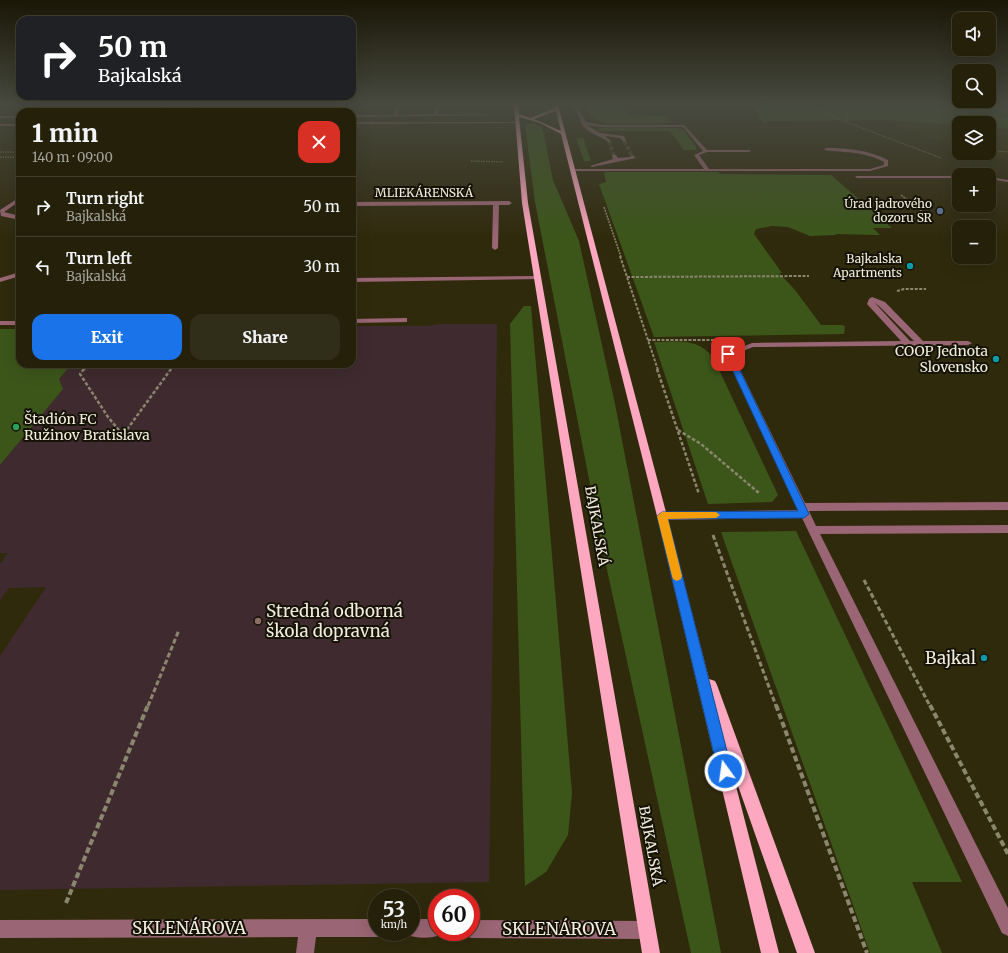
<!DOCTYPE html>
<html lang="en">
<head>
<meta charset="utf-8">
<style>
  :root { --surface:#24200a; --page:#302d18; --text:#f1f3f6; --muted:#a3a39c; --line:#413e2b; --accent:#1a73e8 }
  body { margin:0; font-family:Merriweather,serif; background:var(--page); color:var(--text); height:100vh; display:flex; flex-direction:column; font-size:15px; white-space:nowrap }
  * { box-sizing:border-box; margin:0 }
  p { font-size:13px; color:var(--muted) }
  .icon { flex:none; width:22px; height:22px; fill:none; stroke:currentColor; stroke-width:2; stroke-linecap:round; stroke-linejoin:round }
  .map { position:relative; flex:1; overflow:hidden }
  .drawer { position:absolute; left:16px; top:108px; width:340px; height:260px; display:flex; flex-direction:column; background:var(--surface); border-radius:12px; box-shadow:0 4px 16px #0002,0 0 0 1px var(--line) }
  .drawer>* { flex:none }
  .top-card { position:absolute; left:16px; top:16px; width:340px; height:84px; border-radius:12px; box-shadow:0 4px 16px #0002,0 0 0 1px var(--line); background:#202124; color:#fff; overflow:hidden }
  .controls { position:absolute; left:952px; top:12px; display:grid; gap:8px }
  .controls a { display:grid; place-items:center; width:44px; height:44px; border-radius:8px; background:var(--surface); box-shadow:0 4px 16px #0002,0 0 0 1px var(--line); font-size:20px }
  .speed { position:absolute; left:368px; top:889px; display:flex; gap:8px; font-size:20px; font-weight:700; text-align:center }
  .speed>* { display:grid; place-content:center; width:52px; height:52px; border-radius:50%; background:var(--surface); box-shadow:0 4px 16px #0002,0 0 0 1px var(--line); line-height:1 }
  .speed small { font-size:10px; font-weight:400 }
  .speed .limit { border:6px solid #d22; background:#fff; color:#111 }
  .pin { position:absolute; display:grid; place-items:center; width:34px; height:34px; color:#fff; margin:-17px; border-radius:8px; box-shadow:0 2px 6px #0006 }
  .me { position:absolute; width:44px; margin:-22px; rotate:346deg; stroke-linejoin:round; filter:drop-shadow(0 0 3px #0008) }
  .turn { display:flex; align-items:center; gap:14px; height:84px; padding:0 16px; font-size:18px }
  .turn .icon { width:52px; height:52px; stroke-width:2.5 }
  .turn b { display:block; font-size:28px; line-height:34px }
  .round { display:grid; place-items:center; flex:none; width:42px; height:42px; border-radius:12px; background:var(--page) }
  .summary { display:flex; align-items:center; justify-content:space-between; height:68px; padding:0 16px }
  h1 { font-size:24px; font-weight:800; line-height:30px }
  .primary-button { display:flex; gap:8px; margin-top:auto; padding:8px 16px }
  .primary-button a { flex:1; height:46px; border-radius:12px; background:var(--accent); color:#fff; font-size:16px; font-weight:800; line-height:46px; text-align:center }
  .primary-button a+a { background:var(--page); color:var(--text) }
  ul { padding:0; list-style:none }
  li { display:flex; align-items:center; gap:12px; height:60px; padding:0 16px; border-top:1px solid var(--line) }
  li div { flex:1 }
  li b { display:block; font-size:15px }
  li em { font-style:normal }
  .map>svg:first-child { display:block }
  .built { fill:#38310b }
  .education { fill:#3f2b2f }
  .green { fill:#3c561a }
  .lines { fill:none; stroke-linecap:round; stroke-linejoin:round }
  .minor-tunnel { stroke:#4d472c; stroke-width:4; stroke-dasharray:4 2; stroke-linecap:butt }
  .path-far5 { stroke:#8b876f; stroke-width:1; stroke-dasharray:1.5 1; stroke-linecap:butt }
  .path-far4 { stroke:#8b876f; stroke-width:1.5; stroke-dasharray:2 1; stroke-linecap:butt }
  .path-far3 { stroke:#8b876f; stroke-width:2; stroke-dasharray:3 1.5; stroke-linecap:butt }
  .path-far2 { stroke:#8b876f; stroke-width:2.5; stroke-dasharray:3.5 2; stroke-linecap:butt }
  .path-far1 { stroke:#8b876f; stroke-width:3; stroke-dasharray:5 2.5; stroke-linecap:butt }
  .path { stroke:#8b876f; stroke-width:4; stroke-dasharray:6 3; stroke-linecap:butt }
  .minor { fill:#9a6574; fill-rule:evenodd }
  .major { fill:#fea7c0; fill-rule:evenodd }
  .route { fill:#1a73e8; stroke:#114b97 }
  .slow { fill:#f59e0b }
  .service-dot { fill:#5c6f8a; stroke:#151307; stroke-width:1.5 }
  .culture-dot { fill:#0f9aa8; stroke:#151307; stroke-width:1.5 }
  .leisure-dot { fill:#2e9e5b; stroke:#151307; stroke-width:1.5 }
  .education-dot { fill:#8d6e63; stroke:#151307; stroke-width:1.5 }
  .labels { text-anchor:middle; stroke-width:4; stroke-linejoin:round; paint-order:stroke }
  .far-street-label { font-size:12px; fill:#f0eddc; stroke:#151307 }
  .far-poi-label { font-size:12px; fill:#f0eddc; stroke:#151307; text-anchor:end }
  .poi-label { font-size:14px; fill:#f0eddc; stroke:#151307; text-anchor:end }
  .street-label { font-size:14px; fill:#f0eddc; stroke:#151307 }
  .near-poi-label { font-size:17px; fill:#f0eddc; stroke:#151307; text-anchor:start }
  .near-street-label { font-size:17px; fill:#f0eddc; stroke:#151307 }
</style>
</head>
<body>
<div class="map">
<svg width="1008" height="953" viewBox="0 0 1008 953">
  <rect width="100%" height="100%" fill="#302a0d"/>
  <g class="built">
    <polygon points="884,120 959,125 959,146 923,136"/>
    <polygon points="989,127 1008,129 1008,160 983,153 989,153"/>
  </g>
  <polygon class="education" points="439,324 497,324 489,882 0,890 0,656 46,587 9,588 0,600 0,564 8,553 0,553 0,465 63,389 59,379 72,364 352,364 352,326 427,326"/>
  <g class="green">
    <polygon points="584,105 622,105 629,115 667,116 672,123 605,124 590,116 588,108"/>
    <polygon points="750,105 949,105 1008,108 1008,129 989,127 989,123 959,123 959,125 884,120 765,121 767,123 765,123 757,116 761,115"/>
    <polygon points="530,123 542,126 553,180 579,241 615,404 721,953 691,953 604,556 535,202 525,125"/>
    <polygon points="606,127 680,128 683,129 697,148 695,150 684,150 670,131 599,131 595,130"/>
    <polygon points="576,138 583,138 591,161 584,161"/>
    <polygon points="604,172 718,172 720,174 831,175 892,228 873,228 880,235 835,234 836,235 810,236 788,227 772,226 756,229 754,234 782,273 779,273 795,290 821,325 843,325 845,327 844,334 654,337 599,184 606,182"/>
    <polygon points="524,306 531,306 572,793 568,835 546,872 525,886 510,324"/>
    <polygon points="0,329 20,329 20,364 72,364 59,379 63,389 0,465"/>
    <path d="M654,342C678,342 696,337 713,357L778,495L772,502L708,504Z"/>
    <polygon points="796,531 962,882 912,882 942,953 870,953 721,532"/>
  </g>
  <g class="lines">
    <g class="minor-tunnel">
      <polyline points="609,141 614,156"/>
      <polyline points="624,141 632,156"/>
    </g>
    <g class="path-far5">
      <polyline points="807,105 846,122"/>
      <polyline points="850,105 846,122 941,158"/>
      <polyline points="912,105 1008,120"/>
      <polyline points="182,108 196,106"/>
      <polyline points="998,151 1008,152"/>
      <polyline points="0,152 20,152"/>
      <polyline points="0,157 20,157"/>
      <polyline points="471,161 503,162"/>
    </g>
    <g class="path-far4">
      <polyline points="901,195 932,219"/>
      <polyline points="604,207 621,257"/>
      <polyline points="907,219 932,219"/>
    </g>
    <g class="path-far3">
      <polyline points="620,256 658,370"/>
      <polyline points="627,277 809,276"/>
      <polyline points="897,291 904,289 926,289"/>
      <polyline points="648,340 716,340"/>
      <polyline points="84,370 88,364"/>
    </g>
    <g class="path-far2">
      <polyline points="84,369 80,374 108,417 123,435 171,369"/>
      <polyline points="657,369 699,494"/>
      <polyline points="678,430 701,444 759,493"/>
    </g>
    <g class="path-far1">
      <polyline points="713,535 776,706"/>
      <polyline points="864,580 930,706"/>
      <polyline points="148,706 179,630"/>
    </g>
    <g class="path">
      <polyline points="776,705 867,953"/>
      <polyline points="930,705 1008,854"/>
      <polyline points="66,903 148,705"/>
    </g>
    <g class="minor">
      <polygon points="161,105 165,105 155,112 151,112"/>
      <polygon points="396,105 400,105 398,115 434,114 436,105 440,105 437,114 520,115 352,117 352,115 394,115"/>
      <path d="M571,105L578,106L586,122L601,125H684L707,150H749L751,151L749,152H707L699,155L709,169H870L884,165V162C864,151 846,153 824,150L826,148C848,148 868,150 888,160V166L870,171H573L571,169H704L694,155L703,151L683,127H601L587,125L600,133L624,136L626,141L624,142L620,138L605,136L611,141L609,142C602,137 591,134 585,128C578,122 580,111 571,105Z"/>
      <rect x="0" y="116" width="20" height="2"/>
      <polygon points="352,122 518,122 520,123 352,124"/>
      <rect x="0" y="124" width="20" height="2"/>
      <polygon points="612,155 616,155 618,158 630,157 632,155 636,158 592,167 590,166 613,159"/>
      <polygon points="855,176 959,176 959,178 857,178"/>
      <polygon points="989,177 1008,180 1008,182 989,179"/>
      <polygon points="20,197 20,201 4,212 20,216 20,220 1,216 0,210"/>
      <polygon points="352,202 509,201 512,203 509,205 499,205 498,248 495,250 492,248 493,205 352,206"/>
      <polygon points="20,272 20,276 0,282 0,278"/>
      <polygon points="537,276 539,277 539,279 352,282 352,278"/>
      <path d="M872,297L885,302L923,341H968L972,343L968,345L753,347L733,355L805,503L1008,502V510L809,511L816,526L1008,525V533L820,534L1008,908V936L1002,933L802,518L662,520L658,519L657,516L658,513L662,512L798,510L725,354L752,343L901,341L867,304L869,299ZM875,303L879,306L914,341H910Z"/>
      <polygon points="404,318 407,318 407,322 352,323 352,319"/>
      <rect x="0" y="321" width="20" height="4"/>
      <polygon points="377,919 377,932 384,932 383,934 377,937 316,937 314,953 296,953 298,937 0,938 0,920"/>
      <path d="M411,919H437V932H444L443,934C432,939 416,939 405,934L404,932H411Z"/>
      <polygon points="471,920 647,921 653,924 656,930 653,936 647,939 471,938 465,935 463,932 471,932"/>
    </g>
    <path class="major" d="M514,105H518L519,114L530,118L555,108L554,105H558L667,516L709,679L715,681L717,685L815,953H797L730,763L779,953H761L657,516L561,134L540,123L519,117L528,203L660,953H642L522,203ZM556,111L561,131L534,119Z"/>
  </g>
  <linearGradient id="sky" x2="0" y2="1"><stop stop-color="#1a1707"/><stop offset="0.44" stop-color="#484a40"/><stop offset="1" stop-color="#484a40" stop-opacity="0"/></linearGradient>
  <rect width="1008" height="238" fill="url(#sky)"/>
  <polygon class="route" points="728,352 732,354 809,514 804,518 668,519 732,771 730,776 725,778 720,776 718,771 657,516 662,512 798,511 725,354"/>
  <polygon class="slow" points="662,512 716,512 720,515 716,518 668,519 682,576 681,579 677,581 673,579 672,576 657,516"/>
  <circle class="service-dot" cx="940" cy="211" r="4"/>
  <g class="culture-dot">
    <circle cx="910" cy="266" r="4"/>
    <circle cx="996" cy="359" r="4"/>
    <circle cx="984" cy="658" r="4"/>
  </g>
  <circle class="leisure-dot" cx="16" cy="427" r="4"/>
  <circle class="education-dot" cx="258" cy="621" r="4"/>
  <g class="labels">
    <g class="far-street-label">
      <text x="424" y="197">MLIEKÁRENSKÁ</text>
    </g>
    <g class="far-poi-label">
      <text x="932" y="208">Úrad jadrového<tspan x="932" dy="14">dozoru SR</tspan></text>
      <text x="902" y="263">Bajkalska<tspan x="902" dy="14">Apartments</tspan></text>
    </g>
    <g class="poi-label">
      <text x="988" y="356">COOP Jednota<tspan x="988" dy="16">Slovensko</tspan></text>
      <text x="24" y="424" text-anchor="start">Štadión FC<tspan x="24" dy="16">Ružinov Bratislava</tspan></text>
    </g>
    <g class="street-label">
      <text transform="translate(597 526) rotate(80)" y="5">BAJKALSKÁ</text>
      <text transform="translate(651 846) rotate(80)" y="5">BAJKALSKÁ</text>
    </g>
    <g class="near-poi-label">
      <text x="266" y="617">Stredná odborná<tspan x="266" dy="20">škola dopravná</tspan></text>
      <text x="976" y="664" text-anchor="end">Bajkal</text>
    </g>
    <g class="near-street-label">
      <text x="189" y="934">SKLENÁROVA</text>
      <text x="559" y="935">SKLENÁROVA</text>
    </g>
  </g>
</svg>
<div class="controls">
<a><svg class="icon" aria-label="sound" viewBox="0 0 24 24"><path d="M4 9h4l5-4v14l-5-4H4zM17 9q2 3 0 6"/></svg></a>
<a><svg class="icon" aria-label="search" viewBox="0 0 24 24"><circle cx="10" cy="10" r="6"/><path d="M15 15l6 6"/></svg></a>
<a><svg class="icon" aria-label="layers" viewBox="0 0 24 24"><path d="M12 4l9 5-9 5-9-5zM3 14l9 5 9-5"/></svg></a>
<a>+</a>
<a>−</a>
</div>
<div class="speed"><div>53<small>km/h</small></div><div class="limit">60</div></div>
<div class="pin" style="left:728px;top:354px;background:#d93025"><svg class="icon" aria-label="arrive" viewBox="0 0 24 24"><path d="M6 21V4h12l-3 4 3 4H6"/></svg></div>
<svg class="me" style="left:725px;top:771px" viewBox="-20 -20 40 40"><circle r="17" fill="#1a73e8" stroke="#fff" stroke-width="3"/><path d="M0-11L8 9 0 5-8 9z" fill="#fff"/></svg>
<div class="top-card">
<div class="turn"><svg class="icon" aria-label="right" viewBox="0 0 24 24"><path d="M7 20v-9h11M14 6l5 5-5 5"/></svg><div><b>50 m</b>Bajkalská</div></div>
</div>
<section class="drawer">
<div class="summary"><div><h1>1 min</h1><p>140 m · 09:00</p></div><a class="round" style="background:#d93025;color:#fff"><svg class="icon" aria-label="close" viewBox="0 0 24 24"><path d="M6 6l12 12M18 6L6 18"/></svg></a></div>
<ul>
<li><svg class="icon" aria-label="right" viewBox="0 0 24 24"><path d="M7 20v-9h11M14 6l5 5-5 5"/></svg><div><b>Turn right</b><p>Bajkalská</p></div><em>50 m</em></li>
<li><svg class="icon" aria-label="left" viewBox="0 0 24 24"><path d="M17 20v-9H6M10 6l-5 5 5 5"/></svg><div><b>Turn left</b><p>Bajkalská</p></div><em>30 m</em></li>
</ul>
<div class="primary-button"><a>Exit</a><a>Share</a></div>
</section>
</div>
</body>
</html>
